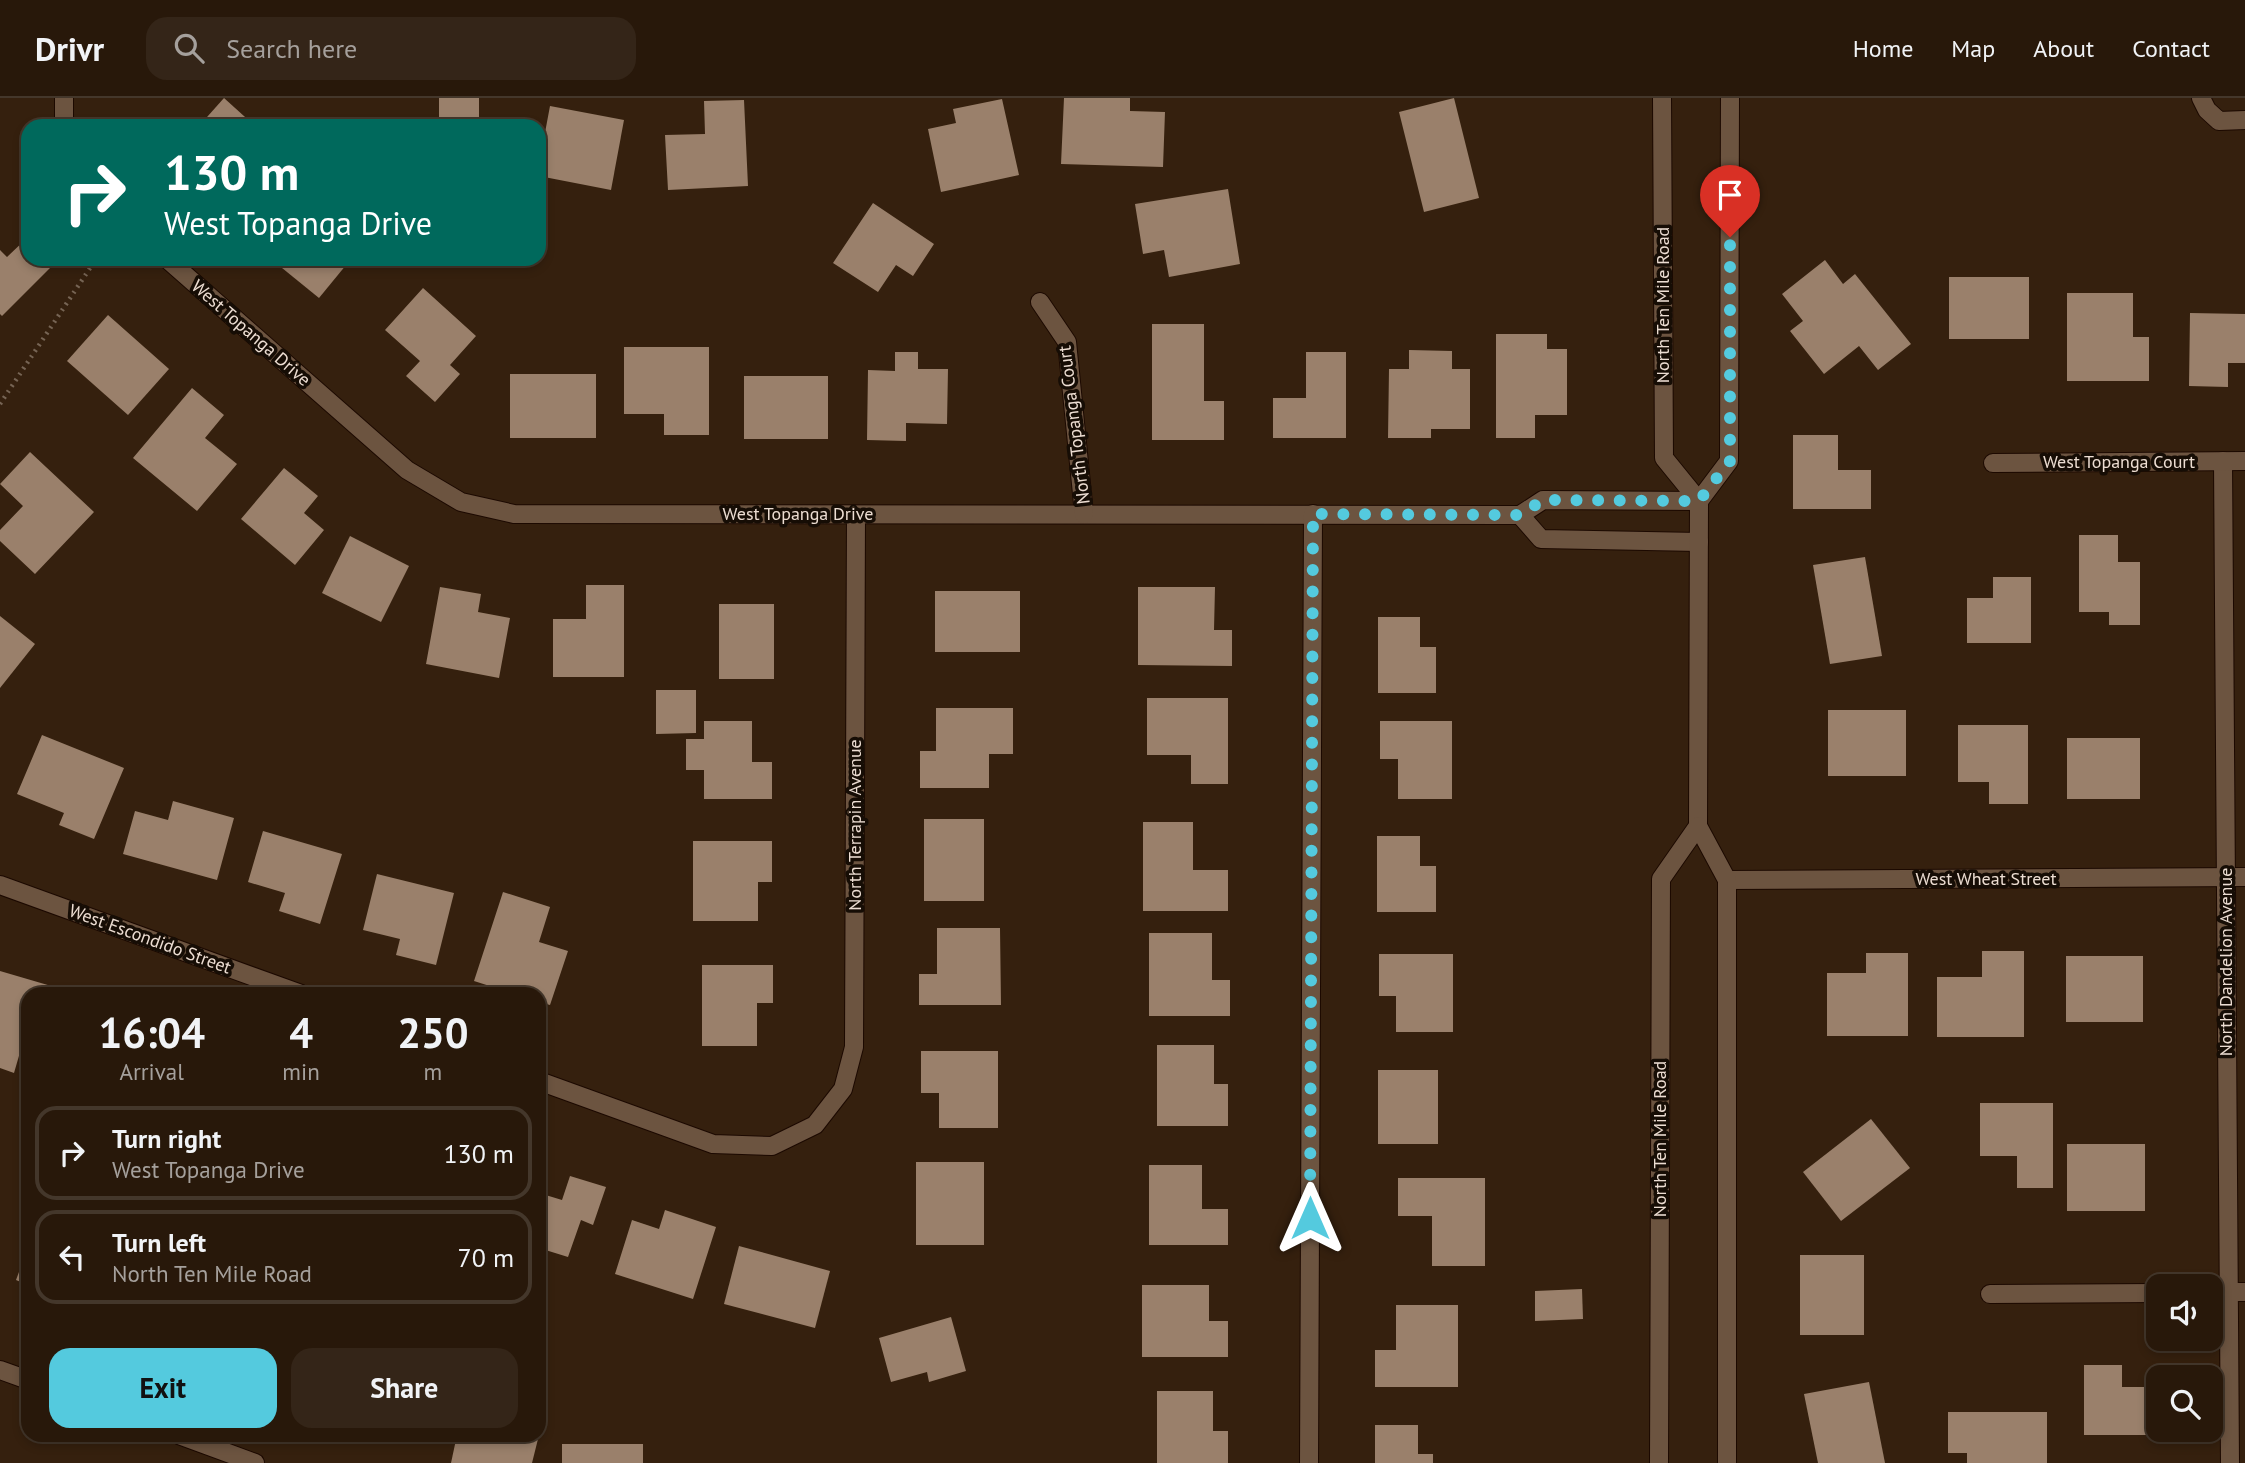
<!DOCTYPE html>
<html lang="en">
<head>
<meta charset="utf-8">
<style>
  :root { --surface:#28180a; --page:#342518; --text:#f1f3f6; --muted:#a5a09c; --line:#44372b; --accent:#54cade }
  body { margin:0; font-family:"PT Sans",sans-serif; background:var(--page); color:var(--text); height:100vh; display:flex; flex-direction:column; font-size:26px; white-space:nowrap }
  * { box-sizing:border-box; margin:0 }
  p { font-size:23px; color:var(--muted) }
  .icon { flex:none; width:38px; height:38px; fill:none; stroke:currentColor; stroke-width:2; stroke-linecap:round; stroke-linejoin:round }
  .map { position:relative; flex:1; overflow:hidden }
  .side { position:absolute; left:21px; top:889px; width:525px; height:455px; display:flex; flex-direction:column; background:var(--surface); border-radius:21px; box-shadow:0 4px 10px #0003,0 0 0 2px var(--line) }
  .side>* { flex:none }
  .banner { position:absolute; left:21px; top:21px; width:525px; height:147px; border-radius:21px; box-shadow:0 4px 10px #0003,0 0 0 2px var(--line); background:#00695c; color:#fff; overflow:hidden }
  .controls { position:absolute; left:2146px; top:1176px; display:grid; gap:14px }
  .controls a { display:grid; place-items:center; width:77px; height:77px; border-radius:14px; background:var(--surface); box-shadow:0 4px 10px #0003,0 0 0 2px var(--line); font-size:35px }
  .pin { position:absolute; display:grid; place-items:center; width:60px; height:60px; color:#fff; margin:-72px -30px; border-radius:50% 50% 50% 0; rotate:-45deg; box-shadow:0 0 7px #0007 }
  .pin .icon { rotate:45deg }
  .me { position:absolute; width:77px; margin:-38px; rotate:0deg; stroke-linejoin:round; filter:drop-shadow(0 0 5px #0008) }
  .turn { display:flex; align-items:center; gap:24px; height:147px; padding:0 28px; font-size:32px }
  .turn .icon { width:91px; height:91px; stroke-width:2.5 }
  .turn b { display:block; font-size:49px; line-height:60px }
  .eta { display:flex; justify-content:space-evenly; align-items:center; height:119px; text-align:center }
  .eta b { font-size:42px; font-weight:600; line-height:49px }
  .button { display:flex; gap:14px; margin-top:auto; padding:14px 28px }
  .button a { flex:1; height:80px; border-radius:21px; background:var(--accent); color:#111; font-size:28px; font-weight:600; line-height:80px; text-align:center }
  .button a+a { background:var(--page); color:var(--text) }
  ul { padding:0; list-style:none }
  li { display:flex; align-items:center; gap:21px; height:94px; margin:0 14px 10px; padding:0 14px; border:4px solid var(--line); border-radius:21px }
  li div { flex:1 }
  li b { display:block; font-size:26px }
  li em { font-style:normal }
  header { display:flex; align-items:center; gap:42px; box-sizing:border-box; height:98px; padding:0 35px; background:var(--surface); border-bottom:2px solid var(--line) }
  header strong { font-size:33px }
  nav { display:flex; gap:38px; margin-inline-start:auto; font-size:24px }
  .search { width:490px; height:63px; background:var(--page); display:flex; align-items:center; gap:18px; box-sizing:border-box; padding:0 24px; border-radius:21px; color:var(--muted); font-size:26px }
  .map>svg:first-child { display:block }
  .building { fill:#9a806b }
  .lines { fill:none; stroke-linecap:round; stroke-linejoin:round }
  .lane-casing { stroke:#1c0900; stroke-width:20 }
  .street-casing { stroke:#1c0900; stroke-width:20 }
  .secondary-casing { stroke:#1c0900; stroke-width:20 }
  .path { stroke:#766454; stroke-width:4.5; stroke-dasharray:2 5; stroke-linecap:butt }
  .lane { stroke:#6c5440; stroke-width:18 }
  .street { stroke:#6c5440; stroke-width:18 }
  .secondary { stroke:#6c5440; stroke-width:18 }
  .route { stroke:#54cade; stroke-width:12; stroke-dasharray:0 21.6 }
  .labels { text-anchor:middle; stroke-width:7; stroke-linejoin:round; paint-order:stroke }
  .street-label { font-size:18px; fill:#ecddd2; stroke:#160d05 }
</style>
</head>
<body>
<header>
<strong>Drivr</strong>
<div class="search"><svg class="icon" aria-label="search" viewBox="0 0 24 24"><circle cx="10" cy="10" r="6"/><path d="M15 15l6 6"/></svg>Search here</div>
<nav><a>Home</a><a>Map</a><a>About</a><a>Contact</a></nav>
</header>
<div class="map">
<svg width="2245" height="1365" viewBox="0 0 2245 1365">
  <rect width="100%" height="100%" fill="#35200e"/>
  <g class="building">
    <polygon points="224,0 255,28 199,28"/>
    <rect x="439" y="0" width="40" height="28"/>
    <polygon points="1064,0 1130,0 1130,13 1165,14 1163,69 1061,66"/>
    <polygon points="1454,0 1479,100 1424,114 1399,14"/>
    <polygon points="1002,1 1019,77 941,94 928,31 956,25 953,11"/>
    <polygon points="744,2 748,88 668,92 665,37 705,36 704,3"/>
    <polygon points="550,8 624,22 611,92 539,78 539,67"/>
    <polygon points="1228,91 1240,166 1169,179 1164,152 1143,156 1135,106"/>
    <polygon points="873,105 934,146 913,178 896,167 878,194 833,165"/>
    <polygon points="27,140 28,161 48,161 54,166 2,218 0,216 0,152 7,159"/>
    <polygon points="271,161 351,161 319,200"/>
    <polygon points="1825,162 1843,186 1855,176 1911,246 1878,272 1859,248 1824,276 1790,233 1803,223 1782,196"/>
    <rect x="1949" y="179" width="80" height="62"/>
    <polygon points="423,190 476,238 450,267 460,276 435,304 406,278 420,263 385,232"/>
    <polygon points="2067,195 2133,195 2133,239 2149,239 2149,283 2067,283"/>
    <polygon points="2190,215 2245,216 2245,265 2228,265 2228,289 2189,288"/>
    <polygon points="108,217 169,271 128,317 67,263"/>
    <polygon points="1152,226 1204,226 1204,303 1224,303 1224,342 1152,342"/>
    <polygon points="1496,236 1547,236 1547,251 1567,251 1567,317 1535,317 1535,340 1496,340"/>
    <polygon points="624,249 709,249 709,337 664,337 664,316 624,316"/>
    <polygon points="1409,252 1452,253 1452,271 1470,271 1470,331 1431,331 1431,340 1388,340 1389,271 1409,271"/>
    <polygon points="895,254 918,254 918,271 948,271 947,326 906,325 906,343 867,342 868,272 895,273"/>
    <polygon points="1306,254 1346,254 1346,340 1273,340 1273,300 1306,300"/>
    <rect x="510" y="276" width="86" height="64"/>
    <rect x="744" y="278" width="84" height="63"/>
    <polygon points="192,290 224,317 205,340 237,366 197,413 133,360"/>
    <polygon points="1793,337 1838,337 1838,372 1871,372 1871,411 1793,411"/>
    <polygon points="30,354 94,414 35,476 0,443 0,432 23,408 0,386"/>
    <polygon points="284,370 318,398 304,415 324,432 295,467 241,421"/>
    <polygon points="2079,437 2118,437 2118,464 2140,464 2140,527 2109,527 2109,514 2079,514"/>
    <polygon points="350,438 409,468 381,524 322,495"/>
    <polygon points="1865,459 1882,558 1830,566 1813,467"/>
    <polygon points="1993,479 2031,479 2031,545 1967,545 1967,500 1993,500"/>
    <polygon points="586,487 624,487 624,579 553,579 553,521 586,521"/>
    <polygon points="440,489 481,496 478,514 510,520 499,580 426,566"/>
    <polygon points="1138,489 1215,489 1214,532 1232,532 1232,568 1138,567"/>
    <rect x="935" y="493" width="85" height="61"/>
    <rect x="719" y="506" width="55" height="75"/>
    <polygon points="0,518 35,546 0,590"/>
    <polygon points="1378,519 1420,519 1420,549 1436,549 1436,595 1378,595"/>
    <polygon points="656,592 696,592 696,635 656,636"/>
    <polygon points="1147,600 1228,600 1228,686 1191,686 1191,657 1147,657"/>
    <polygon points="936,610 1013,610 1013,656 989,656 989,690 920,690 920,653 936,653"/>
    <rect x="1828" y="612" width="78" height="66"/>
    <polygon points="704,623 752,623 752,664 772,664 772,701 704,701 704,672 686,672 686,641 704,641"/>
    <polygon points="1380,623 1452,623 1452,701 1398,701 1398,661 1380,661"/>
    <polygon points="1958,627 2028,627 2028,706 1989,706 1989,684 1958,684"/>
    <polygon points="42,637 124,670 94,741 59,727 64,715 17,696"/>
    <rect x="2067" y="640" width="73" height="61"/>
    <polygon points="173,703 234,720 217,782 123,756 135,713 168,722"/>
    <rect x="924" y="721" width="60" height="82"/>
    <polygon points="1143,724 1193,724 1193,772 1228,772 1228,813 1143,813"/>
    <polygon points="263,733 342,756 320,826 279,813 285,795 248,784"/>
    <polygon points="1377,738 1420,738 1420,768 1436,768 1436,814 1377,814"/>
    <polygon points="693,743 772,743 772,784 758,784 758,823 693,823"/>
    <polygon points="377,776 454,795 436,867 396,857 400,841 363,832"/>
    <polygon points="503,794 550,809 539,844 568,853 550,907 539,904 539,896 515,896 474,883"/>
    <polygon points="937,830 1000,830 1001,907 919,907 919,876 937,876"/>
    <polygon points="1149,835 1212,835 1212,882 1230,882 1230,918 1149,918"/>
    <polygon points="1982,853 2024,853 2024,939 1937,939 1937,879 1982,879"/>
    <polygon points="1866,855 1908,855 1908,938 1827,938 1827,875 1866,875"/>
    <polygon points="1379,856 1453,856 1453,934 1396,934 1396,898 1379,898"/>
    <rect x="2066" y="858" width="77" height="66"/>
    <polygon points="702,867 773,867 773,905 757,905 757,948 702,948"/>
    <polygon points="0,873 75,895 28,896 28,945 23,944 14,975 0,970"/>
    <polygon points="1157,947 1214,947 1214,986 1228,986 1228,1028 1157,1028"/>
    <polygon points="921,953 998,953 998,1030 939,1030 939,995 921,995"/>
    <rect x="1378" y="972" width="60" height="74"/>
    <polygon points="1980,1005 2053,1005 2053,1090 2017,1090 2017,1058 1980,1058"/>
    <polygon points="1871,1021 1910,1070 1841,1123 1803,1074"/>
    <rect x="2067" y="1046" width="78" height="67"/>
    <rect x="916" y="1064" width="68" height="83"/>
    <polygon points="1149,1067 1202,1067 1202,1111 1228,1111 1228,1147 1149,1147"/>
    <polygon points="570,1078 606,1089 593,1127 581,1122 568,1159 539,1150 539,1095 562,1102"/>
    <polygon points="1398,1080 1485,1080 1485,1168 1432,1168 1432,1118 1398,1118"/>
    <polygon points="665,1112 716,1129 693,1201 615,1176 632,1122 659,1131"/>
    <polygon points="739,1148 830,1173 815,1230 724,1206"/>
    <polygon points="28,1150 28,1187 16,1182"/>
    <rect x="1800" y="1157" width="64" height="80"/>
    <polygon points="1142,1187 1209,1187 1209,1223 1228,1223 1228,1259 1142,1259"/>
    <polygon points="1582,1191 1583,1221 1535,1223 1535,1193"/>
    <polygon points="1396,1207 1458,1207 1458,1289 1375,1289 1375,1252 1396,1252"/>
    <polygon points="951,1219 966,1273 929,1284 927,1274 891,1284 879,1240"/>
    <polygon points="2084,1267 2122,1267 2122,1289 2147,1289 2147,1337 2084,1337"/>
    <polygon points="1869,1284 1885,1365 1818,1365 1804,1296"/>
    <polygon points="1157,1293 1213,1293 1213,1333 1228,1333 1228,1365 1157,1365"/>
    <polygon points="539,1314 544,1316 540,1332 539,1332"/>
    <polygon points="1948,1314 2047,1314 2047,1365 1967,1365 1967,1355 1948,1355"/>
    <polygon points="1375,1327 1418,1327 1418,1356 1433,1356 1433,1365 1375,1365"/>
    <polygon points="457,1337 539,1337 532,1365 451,1365"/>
    <rect x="562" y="1346" width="81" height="19"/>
  </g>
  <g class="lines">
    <defs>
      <polyline id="lane" points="2201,0 2207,12 2219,23 2245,22"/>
      <g id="street">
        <polyline points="64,0 64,28"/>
        <polyline points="167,161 407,372 461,404 514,416 1520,417"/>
        <polyline points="1040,204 1067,244 1084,416"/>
        <polyline points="2223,363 2230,1365"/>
        <polyline points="1993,365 2245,363"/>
        <polyline points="1699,403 1543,402 1520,417 1541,441 1699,444"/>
        <polyline points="1727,782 2245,779"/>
        <polyline points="0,787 301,896"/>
        <polyline points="539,983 713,1046 772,1048 815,1027 843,991 854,949 856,417"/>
        <polyline points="2210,1194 2245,1194"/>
        <polyline points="1990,1196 2158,1195"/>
        <polyline points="0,1272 28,1282"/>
        <polyline points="179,1337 255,1365"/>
        <polyline points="1309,1365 1313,416"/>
      </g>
      <g id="secondary">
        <polyline points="1662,0 1664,360 1699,403"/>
        <polyline points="1698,728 1699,403 1729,363 1730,0"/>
        <polyline points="1659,1365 1661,781 1698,728 1727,782 1727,1365"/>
      </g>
    </defs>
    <use href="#lane" class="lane-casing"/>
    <use href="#street" class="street-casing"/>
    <use href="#secondary" class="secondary-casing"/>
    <polyline class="path" points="0,306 96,161"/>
    <use href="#lane" class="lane"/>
    <use href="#street" class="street"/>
    <use href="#secondary" class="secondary"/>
  </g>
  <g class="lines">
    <polyline class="route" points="1310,1120 1313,416 1520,417 1543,402 1699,403 1730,363 1730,139"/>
  </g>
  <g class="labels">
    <g class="street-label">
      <text transform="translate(1663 207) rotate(-90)" y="6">North Ten Mile Road</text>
      <text transform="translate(251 235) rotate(41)" y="6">West Topanga Drive</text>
      <text transform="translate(1074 327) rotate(-97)" y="6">North Topanga Court</text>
      <text x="2119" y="370">West Topanga Court</text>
      <text x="798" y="422">West Topanga Drive</text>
      <text transform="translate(855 727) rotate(-90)" y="6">North Terrapin Avenue</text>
      <text x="1986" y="787">West Wheat Street</text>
      <text transform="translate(150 841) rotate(20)" y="6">West Escondido Street</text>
      <text transform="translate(2226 864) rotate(-90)" y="6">North Dandelion Avenue</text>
      <text transform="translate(1660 1041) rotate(-90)" y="6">North Ten Mile Road</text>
    </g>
  </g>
</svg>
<div class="controls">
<a><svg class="icon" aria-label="sound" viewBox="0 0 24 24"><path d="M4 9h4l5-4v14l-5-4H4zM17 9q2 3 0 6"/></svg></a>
<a><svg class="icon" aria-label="search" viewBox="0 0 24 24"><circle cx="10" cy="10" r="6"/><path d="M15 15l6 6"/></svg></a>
</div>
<div class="pin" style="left:1730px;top:139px;background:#d93025"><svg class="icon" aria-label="arrive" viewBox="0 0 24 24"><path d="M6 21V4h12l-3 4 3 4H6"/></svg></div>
<svg class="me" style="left:1310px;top:1120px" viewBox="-20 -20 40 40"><path d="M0-17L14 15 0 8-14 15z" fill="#54cade" stroke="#fff" stroke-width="4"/></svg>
<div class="banner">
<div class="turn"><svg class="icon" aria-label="right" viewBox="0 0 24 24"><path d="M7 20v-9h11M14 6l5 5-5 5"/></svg><div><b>130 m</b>West Topanga Drive</div></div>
</div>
<section class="side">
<div class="eta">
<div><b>16:04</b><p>Arrival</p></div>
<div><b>4</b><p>min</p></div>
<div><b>250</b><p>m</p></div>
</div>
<ul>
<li><svg class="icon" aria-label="right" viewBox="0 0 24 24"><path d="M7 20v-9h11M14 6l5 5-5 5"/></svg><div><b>Turn right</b><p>West Topanga Drive</p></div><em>130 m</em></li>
<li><svg class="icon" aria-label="left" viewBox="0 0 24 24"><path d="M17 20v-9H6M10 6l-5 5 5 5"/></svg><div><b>Turn left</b><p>North Ten Mile Road</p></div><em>70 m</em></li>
</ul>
<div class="button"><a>Exit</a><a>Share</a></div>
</section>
</div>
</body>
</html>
